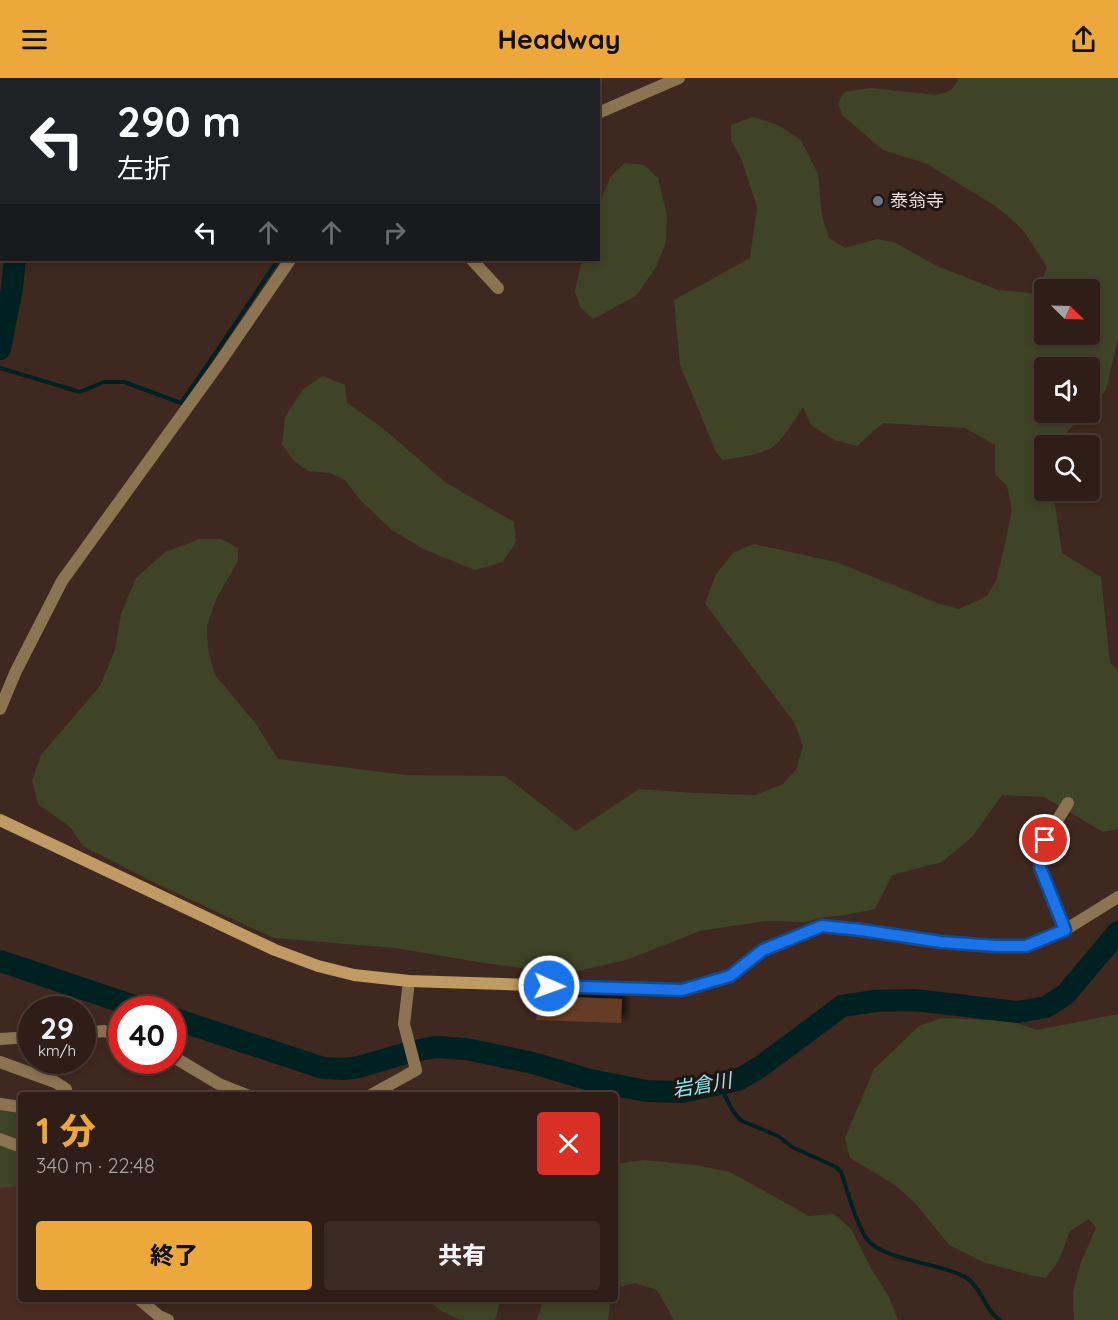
<!DOCTYPE html>
<html lang="ja">
<head>
<meta charset="utf-8">
<style>
  :root { --surface:#2f1e17; --page:#3b2b24; --text:#f1f3f6; --muted:#a7a2a1; --line:#4a3c36; --accent:#eda83b }
  body { margin:0; font-family:Quicksand,"Noto Sans JP",sans-serif; background:var(--page); color:var(--text); height:100vh; display:flex; flex-direction:column; font-size:22px; white-space:nowrap }
  * { box-sizing:border-box; margin:0 }
  p { font-size:20px; color:var(--muted) }
  .icon { flex:none; width:33px; height:33px; fill:none; stroke:currentColor; stroke-width:2; stroke-linecap:round; stroke-linejoin:round }
  .map { position:relative; flex:1; overflow:hidden }
  .side { position:absolute; left:18px; top:1014px; width:600px; height:210px; display:flex; flex-direction:column; background:var(--surface); border-radius:6px; box-shadow:0 3px 9px #0003,0 0 0 2px var(--line) }
  .side>* { flex:none }
  .hud { position:absolute; left:0px; top:0px; width:600px; height:183px; box-shadow:0 3px 9px #0003,0 0 0 2px var(--line); background:#202124; color:#fff; overflow:hidden }
  .needle { width:39px; rotate:113deg }
  .tools { position:absolute; left:1034px; top:201px; display:grid; gap:12px }
  .tools a { display:grid; place-items:center; width:66px; height:66px; border-radius:6px; background:var(--surface); box-shadow:0 3px 9px #0003,0 0 0 2px var(--line); font-size:30px }
  .speed { position:absolute; left:18px; top:918px; display:flex; gap:12px; font-size:30px; font-weight:700; text-align:center }
  .speed>* { display:grid; place-content:center; width:78px; height:78px; border-radius:50%; background:var(--surface); box-shadow:0 3px 9px #0003,0 0 0 2px var(--line); line-height:1 }
  .speed small { font-size:15px; font-weight:400 }
  .speed .limit { border:9px solid #d22; background:#fff; color:#111 }
  .pin { position:absolute; display:grid; place-items:center; width:51px; height:51px; color:#fff; margin:-26px; border:3px solid #fff; border-radius:50%; box-shadow:0 2px 6px #0007 }
  .me { position:absolute; width:66px; margin:-33px; rotate:92deg; stroke-linejoin:round; filter:drop-shadow(0 0 4px #0008) }
  .turn { display:flex; align-items:center; gap:21px; height:126px; padding:0 18px; font-size:27px }
  .turn .icon { width:78px; height:78px; stroke-width:2.5 }
  .turn b { display:block; font-size:42px; line-height:51px }
  .lanes { display:flex; align-items:center; height:57px; padding:0 18px; background:#0003; justify-content:center; gap:30px; direction:ltr }
  .lanes .off { opacity:.35 }
  .round { display:grid; place-items:center; flex:none; width:63px; height:63px; border-radius:6px; background:var(--page) }
  .headline { display:flex; align-items:center; justify-content:space-between; height:102px; padding:0 18px }
  h1 { font-size:36px; font-weight:800; line-height:45px; color:var(--accent) }
  .cta { display:flex; gap:12px; margin-top:auto; padding:12px 18px }
  .cta a { flex:1; height:69px; border-radius:6px; background:var(--accent); color:#111; font-size:24px; font-weight:800; line-height:69px; text-align:center }
  .cta a+a { background:var(--page); color:var(--text) }
  header { display:flex; justify-content:space-between; align-items:center; height:78px; padding:0 18px; background:var(--accent); color:#111; font-size:27px; font-weight:800 }
  .map>svg:first-child { display:block }
  .built { fill:#4b2c22 }
  .green { fill:#3f4426; fill-rule:evenodd }
  .lines { fill:none; stroke-linecap:round; stroke-linejoin:round }
  .stream { stroke:#002122; stroke-width:4 }
  .river { stroke:#002122; stroke-width:22 }
  .building { fill:#653d27; filter:url(#shadow) }
  .street { stroke:#8c7452; stroke-width:12 }
  .secondary { stroke:#c09a63; stroke-width:12 }
  .route-casing { stroke:#114b97; stroke-width:15 }
  .route { stroke:#1a73e8; stroke-width:10 }
  .worship-dot { fill:#6b7280; stroke:#1f1410; stroke-width:2 }
  .labels { text-anchor:middle; stroke-width:6; stroke-linejoin:round; paint-order:stroke }
  .poi-label { font-size:18px; fill:#eadad4; stroke:#1f1410; text-anchor:start }
  .water-label { font-size:20px; font-style:italic; fill:#85ecf1; stroke:#1f1410 }
</style>
</head>
<body>
<header><svg class="icon" aria-label="menu" viewBox="0 0 24 24"><path d="M4 6h16M4 12h16M4 18h16"/></svg>Headway<svg class="icon" aria-label="share" viewBox="0 0 24 24"><path d="M12 15V3M7 8l5-5 5 5M5 13v7h14v-7"/></svg></header>
<div class="map">
<svg width="1118" height="1242" viewBox="0 0 1118 1242">
  <defs>
    <filter id="shadow"><feDropShadow dx="5.5" dy="-5.5" stdDeviation="3" flood-color="#0009"/></filter>
  </defs>
  <rect width="100%" height="100%" fill="#3f281f"/>
  <polygon class="built" points="0,1097 21,1101 21,1221 133,1221 155,1242 0,1242"/>
  <g class="green">
    <polygon points="309,0 498,0 496,2 310,2"/>
    <path d="M958,0H1118V260L1106,312L1089,330V290H1044V334L1085,335L1059,362L1058,367L1044,368V412L1053,413L1062,475L1101,499L1110,585L1118,592V751L1103,754L1044,719L1002,717L972,759L942,784L892,797L875,831L845,837L824,839L805,844L766,843L700,853L626,882L565,896L484,885L395,870L274,860L159,807L83,768L70,749L38,726L32,703L41,677L100,608L115,572L121,536L136,500L165,474L200,461H221L238,470V483L216,521L207,548L208,572L215,597L256,646L278,681L406,697L505,698L576,753L639,711L695,715L755,717L783,706L796,692L803,668L794,644L714,538L705,525L716,496L734,474L754,466L836,484L940,526L959,531L987,518L996,503L1004,470L1012,432L1007,408L995,396V367L965,350L883,345L857,368L834,362L811,347L803,329C794,342 786,358 774,368C764,376 736,380 723,382L716,374L680,287L674,222L750,180L757,129L742,83L731,62V47L753,39L778,47L801,62L818,96L822,138L829,160L845,170L877,161L894,164L937,188L998,212L1032,215L1042,203L1047,189L1023,152L997,129L927,86L883,72L842,37L838,25L844,14L871,10L937,17L951,12L957,4ZM1044,212H1089V256H1044Z"/>
    <polygon points="625,85 644,87 658,100 667,137 666,164 656,189 636,218 593,241 580,229 575,213 582,182 598,182 599,128 610,99"/>
    <polygon points="323,298 345,307 347,325 384,351 445,404 514,444 516,464 503,484 475,492 423,471 392,452 360,422 345,402 330,395 308,393 294,383 282,366 285,339 303,311"/>
    <polygon points="1118,936 1118,1242 1074,1242 1073,1213 1081,1184 1096,1150 1089,1141 1070,1153 1059,1182 1046,1200 1029,1197 983,1184 949,1167 916,1126 895,1107 850,1080 845,1060 874,991 919,948 942,940 1010,943 1037,952"/>
    <polygon points="0,1019 21,1025 21,1108 0,1110"/>
    <polygon points="643,1082 695,1087 730,1094 809,1138 834,1136 851,1151 872,1192 889,1219 898,1242 674,1242 657,1212 635,1205 615,1210 615,1086"/>
    <polygon points="427,1221 501,1221 495,1242 461,1242 441,1233"/>
    <polygon points="544,1221 611,1221 608,1242 537,1242"/>
  </g>
  <g class="lines">
    <g class="stream">
      <polyline points="451,2 452,0"/>
      <polyline points="0,290 80,314 104,304 124,304 181,325 215,276 278,182"/>
      <path d="M720,1006C726,1019 731,1034 742,1043L778,1058L792,1069L836,1089L841,1094C848,1114 855,1143 866,1160C882,1183 939,1184 965,1199C977,1206 982,1220 990,1232C992,1236 996,1239 1000,1242"/>
    </g>
    <g class="river">
      <polyline points="21,2 22,0"/>
      <polyline points="0,271 12,210 15,182"/>
      <polyline points="0,883 146,932"/>
      <polyline points="172,940 323,990 344,991 359,989 410,974 435,969 466,971 533,985 590,1002 646,1013 682,1014 738,1002 760,989 842,928 875,923 914,922 1018,934 1046,929 1066,916 1118,854"/>
    </g>
  </g>
  <polygon class="building" points="539,918 622,921 621,945 536,942"/>
  <g class="lines">
    <g class="street">
      <polyline points="598,35 679,0"/>
      <polyline points="472,182 498,210"/>
      <polyline points="0,631 16,593 62,503 218,287 290,182"/>
      <polyline points="1068,725 1045,762 1040,789 1065,852 1118,819"/>
      <polyline points="82,955 104,953 122,959"/>
      <polyline points="0,961 32,959"/>
      <polyline points="172,978 219,1006 247,1017"/>
      <polyline points="0,984 55,1004 66,1011 67,1017"/>
      <polyline points="371,1017 416,992 404,946 409,903"/>
      <polyline points="0,1026 21,1029"/>
      <polyline points="0,1061 21,1069"/>
      <polyline points="139,1221 159,1238 168,1242"/>
    </g>
    <polyline class="secondary" points="0,742 275,872 318,888 354,897 409,903 682,912 730,898 763,872 822,848 861,851 941,864 996,868 1026,868 1065,852"/>
  </g>
  <g class="lines">
    <defs>
      <polyline id="route" points="549,908 682,912 730,898 763,872 822,848 861,852 941,864 996,868 1026,868 1065,852 1040,789 1045,762"/>
    </defs>
    <use href="#route" class="route-casing"/>
    <use href="#route" class="route"/>
  </g>
  <circle class="worship-dot" cx="878" cy="123" r="6"/>
  <g class="labels">
    <g class="poi-label">
      <text x="890" y="129">泰翁寺</text>
    </g>
    <g class="water-label">
      <text transform="translate(702 1007) rotate(-10)" y="7">岩倉川</text>
    </g>
  </g>
</svg>
<div class="tools">
<a><svg class="needle" viewBox="-14 -14 28 28"><path d="M0-13l5 13h-10z" fill="#e53935"/><path d="M0 13l5-13h-10z" fill="#a7a2a1"/></svg></a>
<a><svg class="icon" aria-label="sound" viewBox="0 0 24 24"><path d="M4 9h4l5-4v14l-5-4H4zM17 9q2 3 0 6"/></svg></a>
<a><svg class="icon" aria-label="search" viewBox="0 0 24 24"><circle cx="10" cy="10" r="6"/><path d="M15 15l6 6"/></svg></a>
</div>
<div class="speed"><div>29<small>km/h</small></div><div class="limit">40</div></div>
<div class="pin" style="left:1045px;top:762px;background:#d93025"><svg class="icon" aria-label="arrive" viewBox="0 0 24 24"><path d="M6 21V4h12l-3 4 3 4H6"/></svg></div>
<svg class="me" style="left:549px;top:908px" viewBox="-20 -20 40 40"><circle r="17" fill="#1a73e8" stroke="#fff" stroke-width="3"/><path d="M0-11L8 9 0 5-8 9z" fill="#fff"/></svg>
<div class="hud">
<div class="turn"><svg class="icon" aria-label="left" viewBox="0 0 24 24"><path d="M17 20v-9H6M10 6l-5 5 5 5"/></svg><div><b>290 m</b>左折</div></div>
<div class="lanes"><svg class="icon" aria-label="left" viewBox="0 0 24 24"><path d="M17 20v-9H6M10 6l-5 5 5 5"/></svg><svg class="icon off" aria-label="ahead" viewBox="0 0 24 24"><path d="M12 20V5M6 11l6-6 6 6"/></svg><svg class="icon off" aria-label="ahead" viewBox="0 0 24 24"><path d="M12 20V5M6 11l6-6 6 6"/></svg><svg class="icon off" aria-label="right" viewBox="0 0 24 24"><path d="M7 20v-9h11M14 6l5 5-5 5"/></svg></div>
</div>
<section class="side">
<div class="headline"><div><h1>1 分</h1><p>340 m · 22:48</p></div><a class="round" style="background:#d93025;color:#fff"><svg class="icon" aria-label="close" viewBox="0 0 24 24"><path d="M6 6l12 12M18 6L6 18"/></svg></a></div>
<div class="cta"><a>終了</a><a>共有</a></div>
</section>
</div>
</body>
</html>
